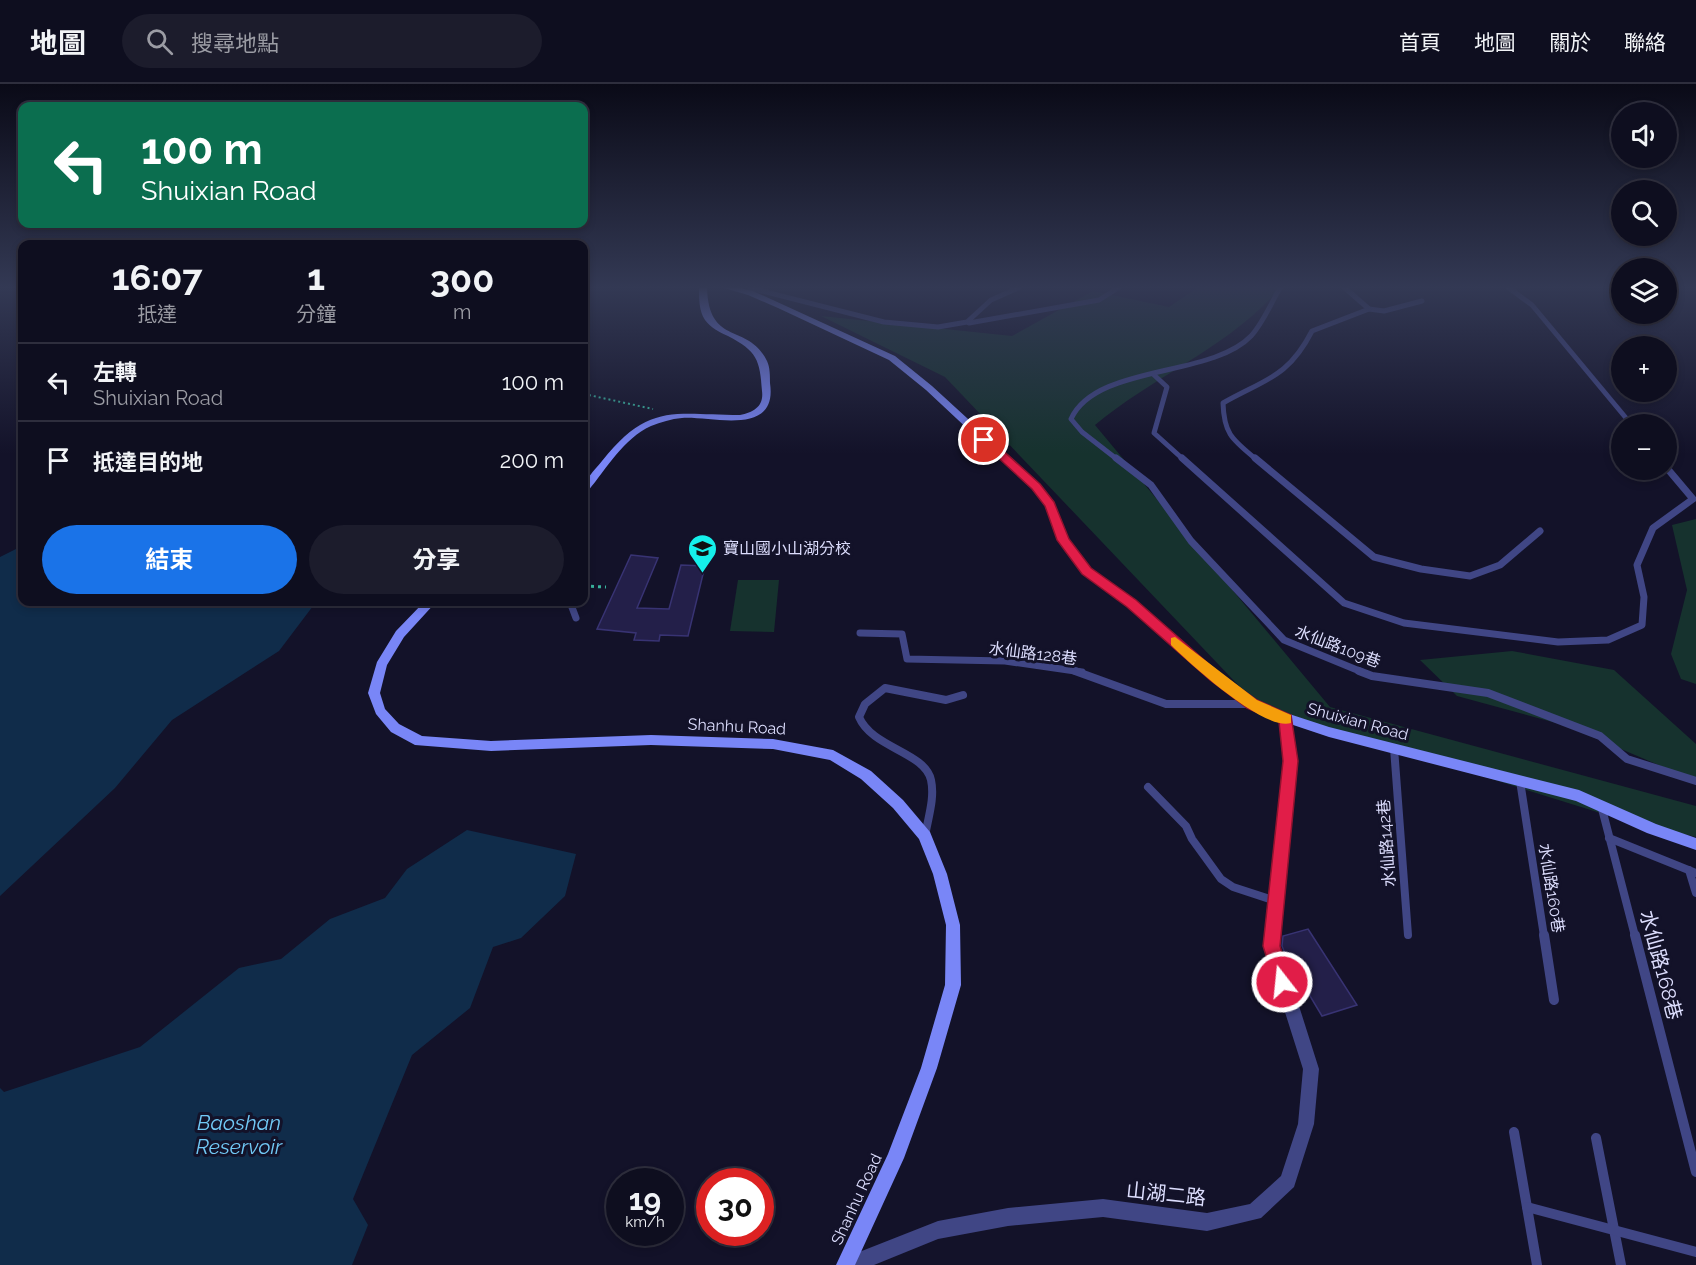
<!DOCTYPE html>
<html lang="zh-TW">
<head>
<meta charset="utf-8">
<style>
  :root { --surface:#0e0e1f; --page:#1c1c2c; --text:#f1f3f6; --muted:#9b9ca4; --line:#2e2e3d; --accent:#1a73e8 }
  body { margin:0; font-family:Raleway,"Noto Sans TC",sans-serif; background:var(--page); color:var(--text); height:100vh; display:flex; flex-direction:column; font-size:22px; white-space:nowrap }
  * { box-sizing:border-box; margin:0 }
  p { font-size:20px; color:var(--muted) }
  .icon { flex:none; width:33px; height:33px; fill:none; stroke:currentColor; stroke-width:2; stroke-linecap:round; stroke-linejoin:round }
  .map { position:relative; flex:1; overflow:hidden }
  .panel { position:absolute; left:18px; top:156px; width:570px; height:366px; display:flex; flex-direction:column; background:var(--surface); border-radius:12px; box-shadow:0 3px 9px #0003,0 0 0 2px var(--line) }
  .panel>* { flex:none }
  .hud { position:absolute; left:18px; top:18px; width:570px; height:126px; border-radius:12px; box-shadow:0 3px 9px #0003,0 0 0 2px var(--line); background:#0b6e4f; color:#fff; overflow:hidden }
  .fabs { position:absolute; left:1611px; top:18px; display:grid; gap:12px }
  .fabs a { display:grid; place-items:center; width:66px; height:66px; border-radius:50%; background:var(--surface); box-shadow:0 3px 9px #0003,0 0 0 2px var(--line); font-size:30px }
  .speed { position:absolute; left:606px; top:1084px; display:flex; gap:12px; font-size:30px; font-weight:700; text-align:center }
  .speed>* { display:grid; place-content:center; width:78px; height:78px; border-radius:50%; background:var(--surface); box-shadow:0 3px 9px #0003,0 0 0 2px var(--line); line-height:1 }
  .speed small { font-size:15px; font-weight:400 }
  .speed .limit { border:9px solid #d22; background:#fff; color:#111 }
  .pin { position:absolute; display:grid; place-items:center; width:51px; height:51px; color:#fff; margin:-26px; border:3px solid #fff; border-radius:50%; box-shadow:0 2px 6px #0007 }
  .me { position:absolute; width:66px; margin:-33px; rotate:344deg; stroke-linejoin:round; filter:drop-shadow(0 0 4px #0008) }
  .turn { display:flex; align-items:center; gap:21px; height:126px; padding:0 24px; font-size:27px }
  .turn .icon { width:78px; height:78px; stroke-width:2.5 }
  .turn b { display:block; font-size:42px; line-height:51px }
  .eta { display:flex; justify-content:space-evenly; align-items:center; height:102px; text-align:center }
  .eta b { font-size:36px; font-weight:700; line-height:42px }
  .button { display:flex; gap:12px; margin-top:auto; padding:12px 24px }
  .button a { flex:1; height:69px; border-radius:36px; background:var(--accent); color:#fff; font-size:24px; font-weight:700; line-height:69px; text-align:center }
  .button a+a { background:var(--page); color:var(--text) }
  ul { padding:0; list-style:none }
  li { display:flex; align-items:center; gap:18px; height:78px; padding:0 24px; border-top:2px solid var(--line) }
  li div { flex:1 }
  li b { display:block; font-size:22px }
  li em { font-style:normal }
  header { display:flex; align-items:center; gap:36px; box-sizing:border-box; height:84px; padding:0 30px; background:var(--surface); border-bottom:2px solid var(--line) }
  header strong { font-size:28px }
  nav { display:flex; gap:33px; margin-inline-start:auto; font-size:21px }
  .search { width:420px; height:54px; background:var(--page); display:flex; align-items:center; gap:15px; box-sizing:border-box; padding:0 21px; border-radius:33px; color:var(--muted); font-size:22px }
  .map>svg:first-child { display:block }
  .green { fill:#16322e }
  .water { fill:#102c4a }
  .building { fill:#231f49; stroke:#383373; stroke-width:1.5 }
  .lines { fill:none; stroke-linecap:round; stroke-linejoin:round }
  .path-far1 { stroke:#39b49e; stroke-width:2; stroke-dasharray:2 3; stroke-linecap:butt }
  .path { stroke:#39b49e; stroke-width:3; stroke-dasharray:3 4; stroke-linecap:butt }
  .lane-far3 { stroke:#404685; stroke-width:5 }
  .lane-far2 { stroke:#404685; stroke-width:7 }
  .lane-far1 { stroke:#404685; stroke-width:8 }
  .lane { stroke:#404685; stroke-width:10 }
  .street { fill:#404685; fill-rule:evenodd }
  .secondary { fill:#7986f7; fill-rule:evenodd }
  .route { fill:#e11d48; stroke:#92132f; stroke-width:1.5 }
  .slow { fill:#f59e0b }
  .labels { text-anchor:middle; stroke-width:6; stroke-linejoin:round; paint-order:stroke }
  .poi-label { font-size:16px; fill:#dcddfd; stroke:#131229; text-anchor:start }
  .street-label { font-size:16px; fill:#dcddfd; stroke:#131229 }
  .near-street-label { font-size:20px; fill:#dcddfd; stroke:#131229 }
  .near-water-label { font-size:21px; font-style:italic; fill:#71c9f6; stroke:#131229 }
</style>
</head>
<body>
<header>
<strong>地圖</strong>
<div class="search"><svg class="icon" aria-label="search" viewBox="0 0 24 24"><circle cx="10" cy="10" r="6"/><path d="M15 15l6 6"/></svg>搜尋地點</div>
<nav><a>首頁</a><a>地圖</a><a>關於</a><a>聯絡</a></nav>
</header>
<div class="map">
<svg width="1696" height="1181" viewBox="0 0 1696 1181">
  <rect width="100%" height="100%" fill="#131229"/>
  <g class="green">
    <path d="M1197,204H1280C1231,262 1152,293 1095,341L1330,623L1696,722V753L1610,732L1258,622L945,293L821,232L1012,252L1093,207L1169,223Z"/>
    <polygon points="1696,435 1696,600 1681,595 1671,570 1687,506 1672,441"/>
    <polygon points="738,496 779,496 774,548 730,547"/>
    <polygon points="1512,567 1614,586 1696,660 1696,697 1567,642 1457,612 1420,576"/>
  </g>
  <g class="water">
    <polygon points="22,462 22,518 316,518 279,567 172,636 115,704 0,812 0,473"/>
    <polygon points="467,746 576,770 565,812 521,854 493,863 470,924 412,971 353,1115 368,1141 352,1181 0,1181 0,1004 4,1008 140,963 239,884 281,875 330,835 385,814 407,785"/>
  </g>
  <g class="building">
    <polygon points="631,471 658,474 637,524 669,525 681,481 705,482 688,552 660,551 659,557 634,556 636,549 597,545"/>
    <polygon points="1308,845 1357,921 1322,932 1286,872 1282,862 1283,852"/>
  </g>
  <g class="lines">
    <polyline class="path-far1" points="584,310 653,325"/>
    <polyline class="path" points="584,502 606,503"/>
    <g class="lane-far3">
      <polyline points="750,204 884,238 938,243 967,238 991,216 1018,204"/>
      <polyline points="1509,204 1532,221 1631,340"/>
      <polyline points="1369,225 1384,227 1422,217"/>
      <polyline points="969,239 1099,216 1118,204"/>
      <polyline points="1153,290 1167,303 1154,349 1184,376"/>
      <path d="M1118,376L1082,348L1071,335C1096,280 1211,294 1251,252C1263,239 1271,219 1280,204"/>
      <path d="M1257,376C1233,356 1224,351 1223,319C1265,295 1288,294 1312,247L1369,225L1345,204"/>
    </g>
    <g class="lane-far2">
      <polyline points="1116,374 1151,401 1191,457 1284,556 1362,588"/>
      <polyline points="1182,374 1344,519 1404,539 1558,558 1608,556 1642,541 1644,513 1637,481 1653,444 1693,415 1666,383"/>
      <polyline points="1255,374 1374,473 1421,485 1470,492 1500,481 1540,447"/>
      <polyline points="570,518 576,534"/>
      <polyline points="860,549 902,550 907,575 1005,577 1082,588"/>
    </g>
    <g class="lane-far1">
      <polyline points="1075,587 1166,620 1252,620"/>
      <polyline points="1359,587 1372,592 1488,609 1600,652 1627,675 1696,697"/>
      <polyline points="1394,664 1408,851"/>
      <polyline points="1520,697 1544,852"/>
      <polyline points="1148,703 1186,742 1192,755 1221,795 1233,803 1276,817"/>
      <polyline points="1601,721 1635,852"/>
      <path d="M925,752C928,734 935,714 931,696C925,668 872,664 859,633L865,620L885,604L946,616L963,611"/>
      <polyline points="1609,754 1696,789"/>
      <polyline points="1689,786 1696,809"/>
    </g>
    <g class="lane">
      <polyline points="1544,851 1554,916"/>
      <polyline points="1635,851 1696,1088"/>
      <polyline points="1514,1048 1537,1181"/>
      <polyline points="1596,1054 1621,1181"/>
      <polyline points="1527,1123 1696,1168"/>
    </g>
    <polygon class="street" points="1286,630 1290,632 1292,635 1297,677 1280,862 1319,985 1314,1040 1294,1103 1261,1134 1207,1147 1103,1133 1008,1142 938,1155 874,1181 842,1181 844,1174 938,1137 1008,1124 1103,1115 1207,1129 1250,1120 1281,1092 1298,1040 1303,985 1264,862 1285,677 1280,635 1282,632"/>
    <g class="secondary">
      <path d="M699,204H707C709,263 748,238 767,277C770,283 770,292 770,299C778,353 713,332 682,334C671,335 661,338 651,342C623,355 607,384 588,407L584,408C584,395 594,387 602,377C649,318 674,331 740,331C754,328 764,322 762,307C760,276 757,267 728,252C719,248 711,244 705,236C699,227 699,215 699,204Z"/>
      <polygon points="724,204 740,204 753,207 895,272 932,302 1040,401 1055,421 1068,455 1090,484 1135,516 1205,579 1256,617 1277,626 1329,643 1579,706 1656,740 1696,754 1696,766 1647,749 1576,717 1329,653 1269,633 1248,623 1197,585 1127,522 1082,490 1058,456 1045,422 1032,405 926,306 889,276 778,224 748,211"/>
      <polygon points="424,518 436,518 404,553 387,581 380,609 385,625 399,640 422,652 491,657 651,651 773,655 833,666 871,687 903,716 930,748 947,790 960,841 961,901 937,984 904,1074 855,1181 836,1181 888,1070 921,984 945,901 946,841 933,790 919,755 893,724 861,695 830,676 773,665 651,661 491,667 415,661 391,648 376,630 368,609 377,578 396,547"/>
    </g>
  </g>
  <linearGradient id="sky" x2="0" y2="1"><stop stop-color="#0a0a17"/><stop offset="0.55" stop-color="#333954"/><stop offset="1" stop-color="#333954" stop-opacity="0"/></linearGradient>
  <rect width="1696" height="370" fill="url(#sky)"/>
  <polygon class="route" points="981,353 988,353 1040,400 1054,418 1069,455 1091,484 1136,516 1219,589 1257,616 1291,631 1298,677 1280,862 1291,898 1288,904 1282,906 1276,904 1263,862 1283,677 1279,638 1247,624 1210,596 1127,523 1082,490 1057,456 1045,422 1032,405 981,358"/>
  <path class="slow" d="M1175,553L1257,616L1291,631V639C1265,648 1189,579 1171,561V554Z"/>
  <defs>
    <symbol id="school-pin" viewBox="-11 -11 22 30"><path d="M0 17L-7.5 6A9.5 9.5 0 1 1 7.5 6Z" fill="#15f0eb" stroke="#131229"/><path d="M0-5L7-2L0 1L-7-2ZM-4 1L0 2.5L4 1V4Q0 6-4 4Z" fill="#111"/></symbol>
  </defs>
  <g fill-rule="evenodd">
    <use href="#school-pin" x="686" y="448" width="33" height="45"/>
  </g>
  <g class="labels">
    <g class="poi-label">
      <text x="723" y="470">寶山國小山湖分校</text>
    </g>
    <g class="street-label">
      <text transform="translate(1338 562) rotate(21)" y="6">水仙路109巷</text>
      <text transform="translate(1033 569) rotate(7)" y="6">水仙路128巷</text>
      <text transform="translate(1358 637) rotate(15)" y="6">Shuixian Road</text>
      <text transform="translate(737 642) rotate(3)" y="6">Shanhu Road</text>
      <text transform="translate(1386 759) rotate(-94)" y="6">水仙路142巷</text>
      <text transform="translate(1552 804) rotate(81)" y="6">水仙路160巷</text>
      <text transform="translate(856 1115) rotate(-65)" y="6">Shanhu Road</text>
    </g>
    <g class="near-street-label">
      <text transform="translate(1661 881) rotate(75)" y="7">水仙路168巷</text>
      <text transform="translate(1166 1110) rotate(6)" y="7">山湖二路</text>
    </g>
    <g class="near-water-label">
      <text x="239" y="1046">Baoshan<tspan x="239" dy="24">Reservoir</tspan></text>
    </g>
  </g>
</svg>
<div class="fabs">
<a><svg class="icon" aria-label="sound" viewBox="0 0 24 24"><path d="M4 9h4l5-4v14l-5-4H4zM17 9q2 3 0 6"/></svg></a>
<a><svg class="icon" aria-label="search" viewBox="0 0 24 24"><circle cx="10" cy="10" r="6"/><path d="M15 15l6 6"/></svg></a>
<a><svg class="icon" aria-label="layers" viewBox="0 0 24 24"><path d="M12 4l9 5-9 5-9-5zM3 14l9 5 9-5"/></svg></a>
<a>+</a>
<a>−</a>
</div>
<div class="speed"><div>19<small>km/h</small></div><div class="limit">30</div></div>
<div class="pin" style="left:984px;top:356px;background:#d93025"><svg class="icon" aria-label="arrive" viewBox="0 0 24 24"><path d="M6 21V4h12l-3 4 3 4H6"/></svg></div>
<svg class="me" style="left:1282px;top:898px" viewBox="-20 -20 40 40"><circle r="17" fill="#e11d48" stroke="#fff" stroke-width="3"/><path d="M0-11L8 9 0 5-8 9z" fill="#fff"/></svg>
<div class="hud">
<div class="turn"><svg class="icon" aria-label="left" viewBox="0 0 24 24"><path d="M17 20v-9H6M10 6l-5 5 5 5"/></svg><div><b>100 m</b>Shuixian Road</div></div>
</div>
<section class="panel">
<div class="eta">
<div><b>16:07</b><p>抵達</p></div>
<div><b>1</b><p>分鐘</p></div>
<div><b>300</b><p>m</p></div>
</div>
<ul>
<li><svg class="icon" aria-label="left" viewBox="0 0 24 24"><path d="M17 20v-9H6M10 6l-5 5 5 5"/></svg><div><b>左轉</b><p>Shuixian Road</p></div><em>100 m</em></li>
<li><svg class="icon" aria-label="arrive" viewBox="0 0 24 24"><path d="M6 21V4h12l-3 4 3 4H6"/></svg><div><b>抵達目的地</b></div><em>200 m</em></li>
</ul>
<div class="button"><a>結束</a><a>分享</a></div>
</section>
</div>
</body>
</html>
